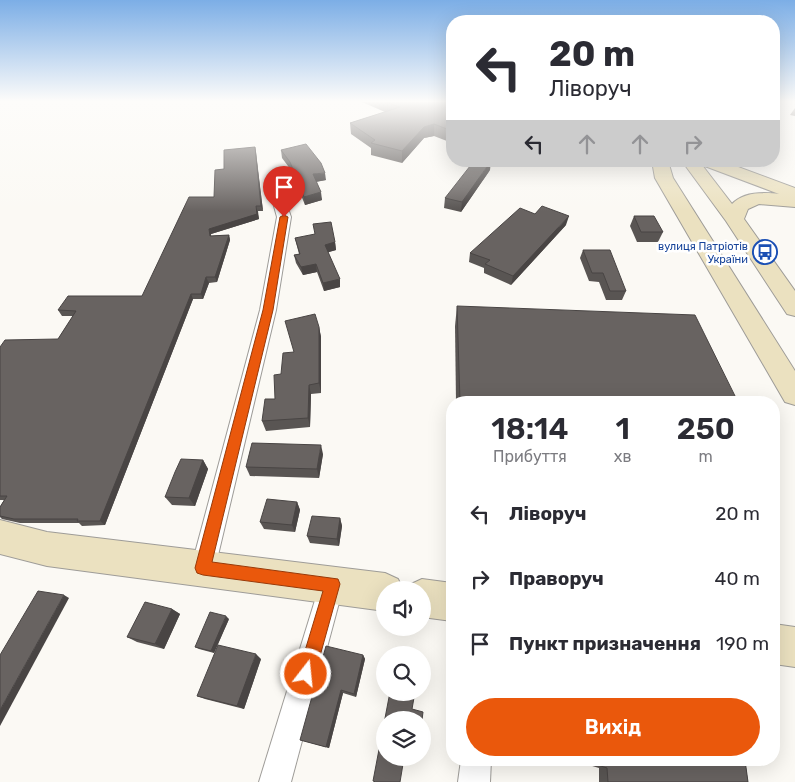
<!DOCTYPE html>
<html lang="uk">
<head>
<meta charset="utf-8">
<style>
  :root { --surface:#fff; --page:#f2f2f3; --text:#2b2b33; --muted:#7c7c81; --accent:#ea580c }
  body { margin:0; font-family:Rubik,sans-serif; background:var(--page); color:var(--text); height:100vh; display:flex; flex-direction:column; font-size:19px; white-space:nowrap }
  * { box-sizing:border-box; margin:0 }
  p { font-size:16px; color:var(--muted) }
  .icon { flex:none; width:28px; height:28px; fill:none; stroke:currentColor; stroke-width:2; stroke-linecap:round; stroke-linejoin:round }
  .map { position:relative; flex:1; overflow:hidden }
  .drawer { position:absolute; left:446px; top:396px; width:334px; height:370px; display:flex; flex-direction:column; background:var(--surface); border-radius:20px; box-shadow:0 5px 20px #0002 }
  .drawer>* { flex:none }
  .top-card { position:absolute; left:446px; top:15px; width:334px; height:152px; border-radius:20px; box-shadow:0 5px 20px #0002; background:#fff; color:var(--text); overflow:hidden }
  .tools { position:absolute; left:376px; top:581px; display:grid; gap:10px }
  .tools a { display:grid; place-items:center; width:55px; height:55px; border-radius:50%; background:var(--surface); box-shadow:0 5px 20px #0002; font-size:25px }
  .pin { position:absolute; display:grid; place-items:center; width:42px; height:42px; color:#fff; margin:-51px -21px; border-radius:50% 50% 50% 0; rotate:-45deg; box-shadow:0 0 5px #0007 }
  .pin .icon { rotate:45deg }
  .me { position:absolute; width:55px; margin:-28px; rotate:16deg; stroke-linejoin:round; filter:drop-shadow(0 0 4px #0008) }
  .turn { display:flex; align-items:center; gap:18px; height:105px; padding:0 20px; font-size:22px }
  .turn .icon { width:65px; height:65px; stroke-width:2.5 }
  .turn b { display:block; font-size:35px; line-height:42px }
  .lanes { display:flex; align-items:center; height:48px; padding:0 20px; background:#0003; justify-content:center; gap:25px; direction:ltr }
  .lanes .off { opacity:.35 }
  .eta { display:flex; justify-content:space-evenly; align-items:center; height:85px; text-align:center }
  .eta b { font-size:30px; font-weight:600; line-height:35px }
  .primary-button { display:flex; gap:10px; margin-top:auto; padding:10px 20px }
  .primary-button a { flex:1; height:58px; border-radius:30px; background:var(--accent); color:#fff; font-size:20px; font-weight:600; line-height:58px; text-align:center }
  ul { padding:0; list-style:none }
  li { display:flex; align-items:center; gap:15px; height:65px; padding:0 20px }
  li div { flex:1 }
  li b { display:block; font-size:19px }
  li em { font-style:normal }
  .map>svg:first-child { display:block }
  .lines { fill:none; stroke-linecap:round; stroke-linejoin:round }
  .street-casing { stroke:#9e9c98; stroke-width:2 }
  .secondary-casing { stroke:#9e9c98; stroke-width:2 }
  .street { fill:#fff; fill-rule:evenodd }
  .secondary { fill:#ebe1c0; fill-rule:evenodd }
  .wall { fill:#595553 }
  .shaded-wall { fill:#494544 }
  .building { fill:#686361; stroke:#494544 }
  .route { fill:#ea580c; stroke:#983908 }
  .labels { text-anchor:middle; stroke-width:5; stroke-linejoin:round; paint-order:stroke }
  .far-transit-label { font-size:11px; fill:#164399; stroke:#fff; text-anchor:end }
</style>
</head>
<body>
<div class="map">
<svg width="795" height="782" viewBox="0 0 795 782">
  <rect width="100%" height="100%" fill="#fbf9f4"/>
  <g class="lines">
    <defs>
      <g id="street">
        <polygon points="275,184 281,188 291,217 276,310 215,568 212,577 203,580 194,577 191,568 260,310 277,217 269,188"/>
        <polygon points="332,572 341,575 344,584 291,782 259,782 320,584 323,575"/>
        <polygon points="461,760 491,760 490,782 458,782"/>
      </g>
      <g id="secondary">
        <polygon points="652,161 668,161 673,178 795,371 795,405 785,402 655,178"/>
        <path d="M682,161H722L795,188V207L759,204L748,209L744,219L795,291V316L787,314L726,221ZM702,165L779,194C764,192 743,192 732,204Z"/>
        <polygon points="0,520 47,532 385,573 398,579 403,590 385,590 385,611 47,566 0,554"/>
        <polygon points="422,579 452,583 452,621 422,617 422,590 407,590 409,585"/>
        <polygon points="774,624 795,627 795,667 774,664"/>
      </g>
    </defs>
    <use href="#street" class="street-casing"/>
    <use href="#secondary" class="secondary-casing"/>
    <use href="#street" class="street"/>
    <use href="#secondary" class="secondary"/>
  </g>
  <g class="wall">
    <polygon points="362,102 452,102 452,143 434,136 424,138 402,163 371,155 371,148 351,134 350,123 385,112"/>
    <polygon points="795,108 795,116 790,115"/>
    <polygon points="255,147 263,211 258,211 259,219 211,234 211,236 229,235 230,240 217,282 209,283 203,299 193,299 105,525 82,526 79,523 20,523 2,519 0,517 0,507 4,500 0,500 0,347 58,339 73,316 62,316 58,310 142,296 214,197 224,169"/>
    <polygon points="281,150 326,180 316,182 322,200 305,205 291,170 282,158"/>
    <polygon points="490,170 461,212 444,208 445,198"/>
    <polygon points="634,216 663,232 658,242 637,242 630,226"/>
    <polygon points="566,225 511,285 484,273 484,268 469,262 470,253"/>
    <polygon points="295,238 335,242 336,250 328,252 340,287 324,291 317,272 303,275 296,263 294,255 299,254"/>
    <polygon points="583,250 626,291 622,300 606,300 599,282 589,281 580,258"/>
    <polygon points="457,306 738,402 456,402 455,326"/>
    <polygon points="319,327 321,337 321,393 311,394 310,427 266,431 262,421 275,399 281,374 294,352"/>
    <polygon points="323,454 319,478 250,476 246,467"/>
    <polygon points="203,460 208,469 195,506 172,505 165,497"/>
    <polygon points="297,502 300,510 295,532 264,529 260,522"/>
    <polygon points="340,518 342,526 339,546 310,543 307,536"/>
    <polygon points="172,609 180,614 164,649 137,642 127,637"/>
    <polygon points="229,619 214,653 199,649 195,647"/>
    <polygon points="363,655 365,659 356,697 343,693 329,748 300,740"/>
    <polygon points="261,659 244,709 205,699 197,696"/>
    <polygon points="572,760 745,760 748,782 599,782 599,768"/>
  </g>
  <g class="shaded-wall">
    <polygon points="434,124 434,136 424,138 402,163 402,151 424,127"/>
    <polygon points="255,147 256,152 263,211 261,206"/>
    <polygon points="491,161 490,170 461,212 462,202"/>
    <polygon points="325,173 326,180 314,182 313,174"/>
    <polygon points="321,192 322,200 305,205 304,197"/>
    <polygon points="256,206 259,219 211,234 212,242 209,229"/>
    <polygon points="569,216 566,225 511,285 513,276"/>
    <polygon points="229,235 230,240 217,282 215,277"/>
    <polygon points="335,242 336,250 326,253 325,245"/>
    <polygon points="316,264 317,272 303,275 301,267"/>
    <polygon points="206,277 209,283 203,299 201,294"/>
    <polygon points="340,279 340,287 324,291 323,283"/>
    <polygon points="191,294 193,299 105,525 100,521"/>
    <polygon points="319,327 321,337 321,393 319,383"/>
    <polygon points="309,385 311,394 310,427 308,418"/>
    <polygon points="321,445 323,454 319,478 317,469"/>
    <polygon points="203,460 208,469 195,506 189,498"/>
    <polygon points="297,502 300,510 295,532 292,525"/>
    <polygon points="340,518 342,526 339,546 337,539"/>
    <polygon points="64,595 69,598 0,726 0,710"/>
    <polygon points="172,609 180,614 164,649 155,644"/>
    <polygon points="226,616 229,619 214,653 211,651"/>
    <polygon points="256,654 261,659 244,709 237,706"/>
    <polygon points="363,655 365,659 356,697 354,694"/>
    <polygon points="341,690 343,693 329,748 326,747"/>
  </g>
  <g class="building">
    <polygon points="386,102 452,102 452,131 434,124 424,127 402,151 371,143 375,140 350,123 400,107"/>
    <polygon points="306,144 321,163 325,173 313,174 321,192 304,197 290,162 281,150"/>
    <polygon points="255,147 261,206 256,206 257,214 209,229 210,236 229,235 215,277 206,277 201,294 191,294 100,521 77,521 78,519 14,519 0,516 0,507 7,496 0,496 0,347 5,340 58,339 76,311 58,310 68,296 142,296 189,197 214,197 215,170 224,169 224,150"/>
    <polygon points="474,161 491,161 462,202 445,198"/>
    <polygon points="542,206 569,216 513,276 485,264 490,260 470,253 520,208 535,214"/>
    <polygon points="634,216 654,216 663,232 641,232"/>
    <polygon points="331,222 335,242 325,245 340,279 323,283 316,264 301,267 294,255 300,254 295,238 315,234 313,224"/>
    <polygon points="583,250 610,250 626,291 610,291 603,273 592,273"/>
    <polygon points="457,306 695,315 738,402 460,402"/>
    <polygon points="315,314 319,327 319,383 309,385 308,418 262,421 265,399 275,399 274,375 281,374 283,353 294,352 285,321"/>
    <polygon points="252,443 321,445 317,469 246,467"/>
    <polygon points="181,459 203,460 189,498 165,497 175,472"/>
    <polygon points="267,499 297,502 292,525 260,522"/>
    <polygon points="312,516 340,518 337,539 307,536"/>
    <polygon points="38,591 64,595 0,710 0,655"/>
    <polygon points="145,602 172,609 155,644 127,637"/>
    <polygon points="210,612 226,616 211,651 195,647"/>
    <polygon points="218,645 256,654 237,706 197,696"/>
    <polygon points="326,646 363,655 354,694 341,690 326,747 300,740"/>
    <polygon points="390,692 415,692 412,709 423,712 422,720 385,720 385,758 404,758 400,782 376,782 373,781"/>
    <polygon points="582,760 745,760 748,782 608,782 607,768"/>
  </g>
  <linearGradient id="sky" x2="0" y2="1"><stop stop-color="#7caee6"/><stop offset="0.48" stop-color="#fdfcfa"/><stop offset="1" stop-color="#fdfcfa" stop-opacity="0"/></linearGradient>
  <rect width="795" height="211" fill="url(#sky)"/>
  <polygon class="route" points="284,215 288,217 273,310 212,562 338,579 340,584 315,674 312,680 306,683 301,680 298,674 323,591 203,575 197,573 195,568 263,310 280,217"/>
  <defs>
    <symbol id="bus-ring" viewBox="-11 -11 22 22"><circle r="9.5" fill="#fff" stroke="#1a4fb4" stroke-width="1.5"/><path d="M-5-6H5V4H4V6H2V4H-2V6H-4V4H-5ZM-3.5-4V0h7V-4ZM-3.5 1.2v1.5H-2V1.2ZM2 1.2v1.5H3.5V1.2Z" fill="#1a4fb4"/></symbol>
  </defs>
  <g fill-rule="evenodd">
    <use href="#bus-ring" x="751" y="238" width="28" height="28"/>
  </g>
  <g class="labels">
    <g class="far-transit-label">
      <text x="748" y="250">вулиця Патріотів<tspan x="748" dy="13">України</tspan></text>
    </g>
  </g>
</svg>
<div class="tools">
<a><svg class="icon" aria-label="sound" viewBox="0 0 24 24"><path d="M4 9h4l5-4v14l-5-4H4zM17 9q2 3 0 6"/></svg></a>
<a><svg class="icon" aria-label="search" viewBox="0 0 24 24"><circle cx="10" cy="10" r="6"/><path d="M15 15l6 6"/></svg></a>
<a><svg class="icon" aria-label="layers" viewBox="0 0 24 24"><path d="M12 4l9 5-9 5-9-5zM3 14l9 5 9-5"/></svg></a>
</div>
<div class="pin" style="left:284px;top:217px;background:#d93025"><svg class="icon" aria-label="arrive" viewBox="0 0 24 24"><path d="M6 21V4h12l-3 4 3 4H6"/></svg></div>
<svg class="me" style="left:306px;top:674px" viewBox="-20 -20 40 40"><circle r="17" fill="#ea580c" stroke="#fff" stroke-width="3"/><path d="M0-11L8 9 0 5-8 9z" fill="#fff"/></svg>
<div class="top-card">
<div class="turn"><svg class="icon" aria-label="left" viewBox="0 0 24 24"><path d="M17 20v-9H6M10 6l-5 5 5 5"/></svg><div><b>20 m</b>Ліворуч</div></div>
<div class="lanes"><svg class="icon" aria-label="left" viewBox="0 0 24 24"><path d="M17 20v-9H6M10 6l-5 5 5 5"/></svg><svg class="icon off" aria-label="ahead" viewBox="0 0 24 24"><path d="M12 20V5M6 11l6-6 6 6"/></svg><svg class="icon off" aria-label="ahead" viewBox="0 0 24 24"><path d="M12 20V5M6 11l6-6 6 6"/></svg><svg class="icon off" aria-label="right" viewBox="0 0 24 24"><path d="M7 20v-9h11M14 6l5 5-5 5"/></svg></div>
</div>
<section class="drawer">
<div class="eta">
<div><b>18:14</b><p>Прибуття</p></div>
<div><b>1</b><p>хв</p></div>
<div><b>250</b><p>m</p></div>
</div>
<ul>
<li><svg class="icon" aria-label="left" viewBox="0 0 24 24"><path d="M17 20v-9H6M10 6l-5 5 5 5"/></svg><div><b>Ліворуч</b></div><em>20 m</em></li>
<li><svg class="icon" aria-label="right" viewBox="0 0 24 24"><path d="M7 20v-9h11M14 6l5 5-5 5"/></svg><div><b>Праворуч</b></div><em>40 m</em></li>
<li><svg class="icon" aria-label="arrive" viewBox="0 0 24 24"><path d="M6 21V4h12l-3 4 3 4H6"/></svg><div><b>Пункт призначення</b></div><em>190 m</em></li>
</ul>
<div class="primary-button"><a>Вихід</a></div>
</section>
</div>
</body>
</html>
